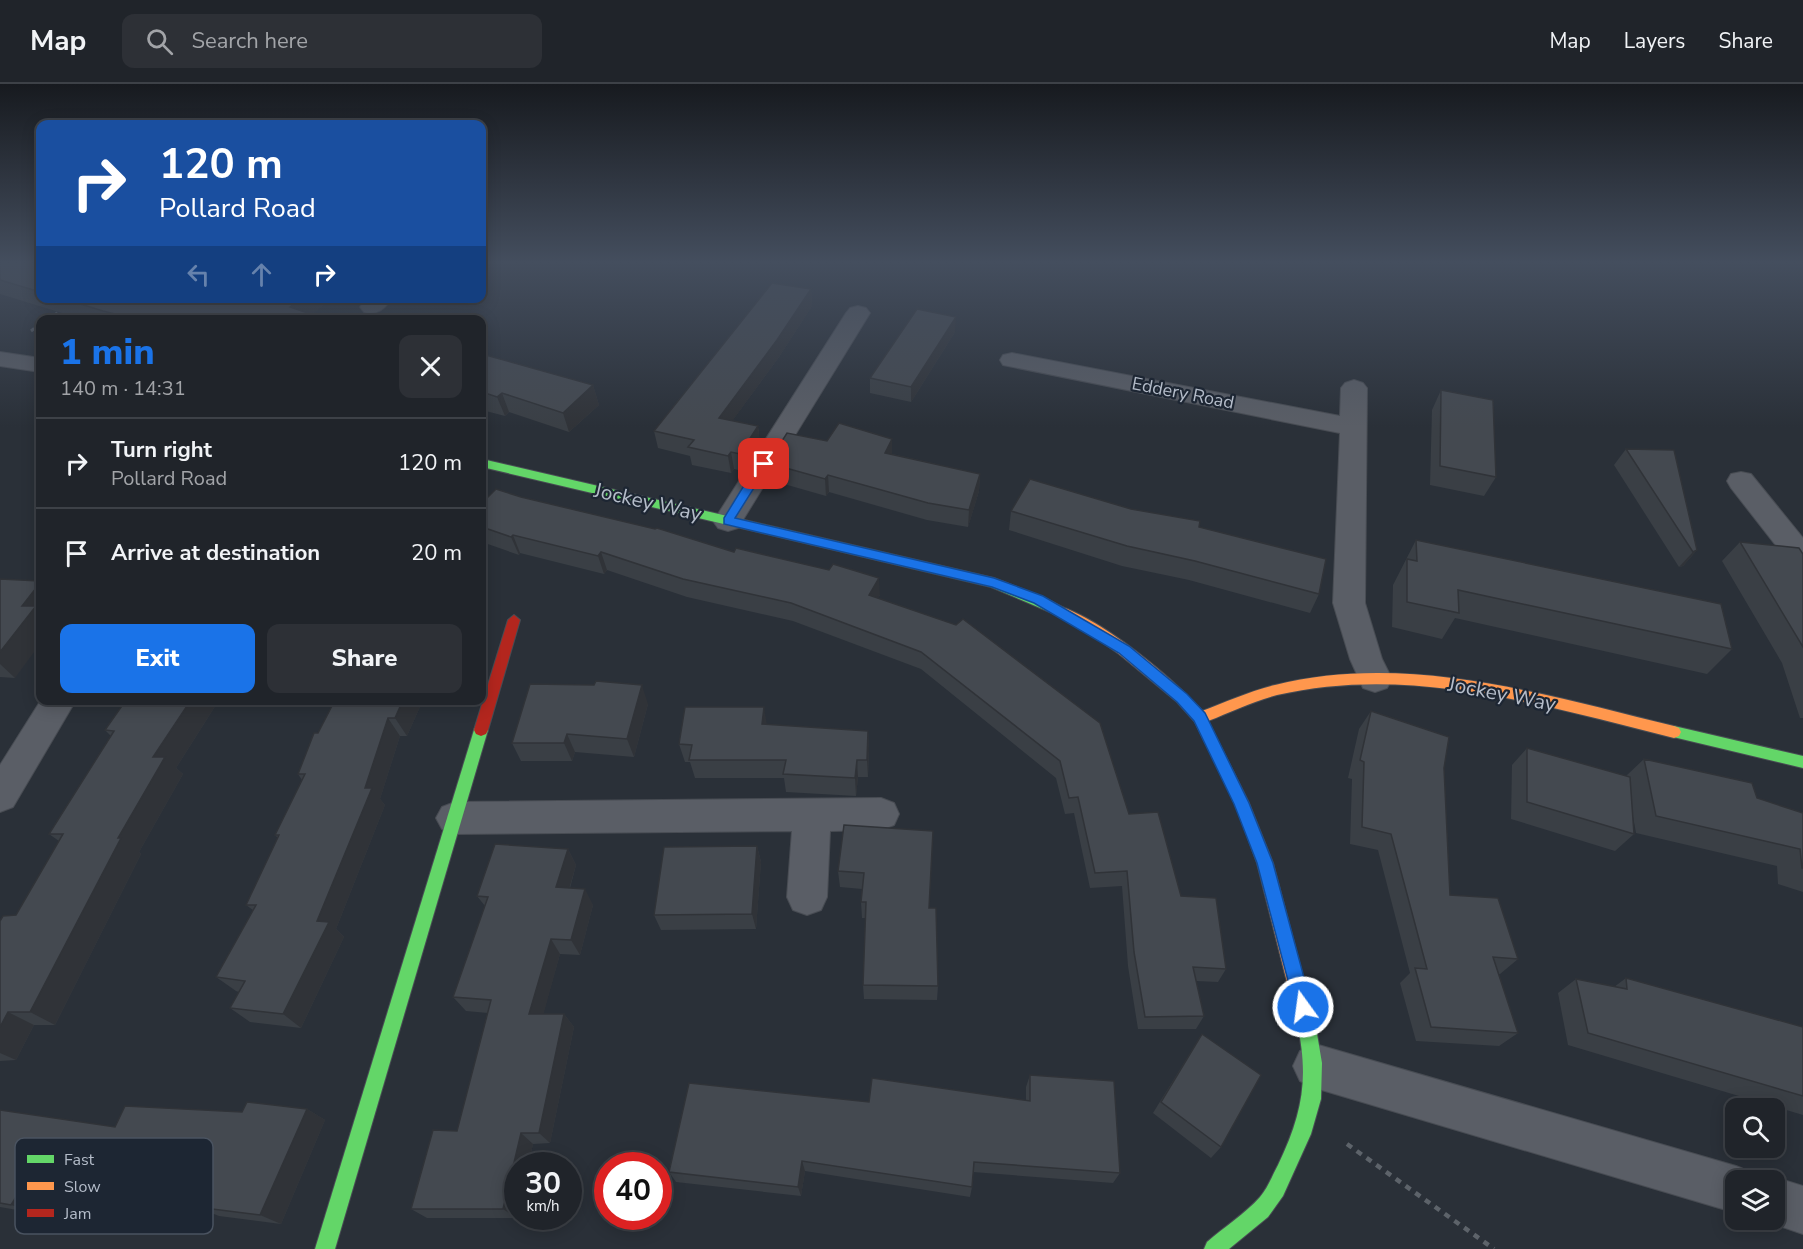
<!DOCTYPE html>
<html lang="en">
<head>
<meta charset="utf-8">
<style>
  :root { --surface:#20242a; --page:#2d3036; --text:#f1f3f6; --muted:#a2a4a8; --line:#3d4147; --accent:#1a73e8 }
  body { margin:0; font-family:"Nunito Sans",sans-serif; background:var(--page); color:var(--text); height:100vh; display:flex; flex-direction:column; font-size:22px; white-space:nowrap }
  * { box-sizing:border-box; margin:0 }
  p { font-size:20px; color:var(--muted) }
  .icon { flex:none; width:33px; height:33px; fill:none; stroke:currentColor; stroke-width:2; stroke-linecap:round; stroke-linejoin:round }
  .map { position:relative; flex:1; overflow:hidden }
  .panel { position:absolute; left:36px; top:231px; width:450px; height:390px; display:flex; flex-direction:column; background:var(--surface); border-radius:12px; box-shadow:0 3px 15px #0003,0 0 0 2px var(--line) }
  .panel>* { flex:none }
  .hud { position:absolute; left:36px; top:36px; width:450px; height:183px; border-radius:12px; box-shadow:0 3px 15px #0003,0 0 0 2px var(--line); background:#1a4fa0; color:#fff; overflow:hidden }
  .controls { position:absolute; left:1725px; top:1014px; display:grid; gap:12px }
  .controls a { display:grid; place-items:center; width:60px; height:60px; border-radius:12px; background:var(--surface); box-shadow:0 3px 15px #0003,0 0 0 2px var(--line); font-size:30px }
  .speed { position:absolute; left:504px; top:1068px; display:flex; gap:12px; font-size:30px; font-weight:700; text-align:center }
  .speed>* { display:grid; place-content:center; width:78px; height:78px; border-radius:50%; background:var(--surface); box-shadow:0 3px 15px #0003,0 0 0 2px var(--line); line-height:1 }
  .speed small { font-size:15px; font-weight:400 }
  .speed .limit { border:9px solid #d22; background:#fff; color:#111 }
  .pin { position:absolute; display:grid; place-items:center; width:51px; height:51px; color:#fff; margin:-26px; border-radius:12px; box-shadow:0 3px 9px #0006 }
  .me { position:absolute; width:66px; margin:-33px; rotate:346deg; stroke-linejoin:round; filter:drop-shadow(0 0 4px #0008) }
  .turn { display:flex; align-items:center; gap:21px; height:126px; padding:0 24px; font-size:27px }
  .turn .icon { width:78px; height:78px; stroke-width:2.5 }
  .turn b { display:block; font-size:42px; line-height:51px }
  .lanes { display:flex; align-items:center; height:57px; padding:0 24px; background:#0003; justify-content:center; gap:30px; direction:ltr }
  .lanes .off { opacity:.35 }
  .round { display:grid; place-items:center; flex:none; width:63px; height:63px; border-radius:12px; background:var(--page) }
  .overview { display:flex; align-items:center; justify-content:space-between; height:102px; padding:0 24px }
  h1 { font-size:36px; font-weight:800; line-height:45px; color:var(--accent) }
  .primary-button { display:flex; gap:12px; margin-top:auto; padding:12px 24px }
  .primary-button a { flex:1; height:69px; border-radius:12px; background:var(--accent); color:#fff; font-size:24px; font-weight:800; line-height:69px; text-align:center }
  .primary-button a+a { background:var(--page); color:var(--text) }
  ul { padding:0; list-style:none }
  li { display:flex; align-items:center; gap:18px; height:90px; padding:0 24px; border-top:2px solid var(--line) }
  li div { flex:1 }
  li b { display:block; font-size:22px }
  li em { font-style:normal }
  header { display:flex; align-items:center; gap:36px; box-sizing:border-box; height:84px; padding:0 30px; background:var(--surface); border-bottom:2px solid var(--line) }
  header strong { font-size:28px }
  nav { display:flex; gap:33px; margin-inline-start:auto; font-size:21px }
  .search { width:420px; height:54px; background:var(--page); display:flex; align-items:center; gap:15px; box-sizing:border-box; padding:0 21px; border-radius:12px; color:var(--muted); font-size:22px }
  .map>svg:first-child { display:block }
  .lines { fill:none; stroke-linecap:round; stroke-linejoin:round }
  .street-casing { stroke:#484c53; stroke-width:2 }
  .fast-casing { stroke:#484c53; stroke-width:2 }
  .slow-casing { stroke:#484c53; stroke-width:2 }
  .jam-casing { stroke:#484c53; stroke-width:2 }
  .path-far1 { stroke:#5d636a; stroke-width:3; stroke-dasharray:4 4; stroke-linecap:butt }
  .path { stroke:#5d636a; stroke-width:4.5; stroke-dasharray:6 6; stroke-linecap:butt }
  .street { fill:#5a5e66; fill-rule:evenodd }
  .fast { fill:#63d668; fill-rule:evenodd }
  .slow { fill:#ff974d; fill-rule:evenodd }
  .jam { fill:#b3261e; fill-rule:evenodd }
  .wall { fill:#3a3f45 }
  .shaded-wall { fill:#303338 }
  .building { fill:#444950; stroke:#303338; stroke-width:1.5 }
  .route { fill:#1a73e8; stroke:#114b97; stroke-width:1.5 }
  .labels { text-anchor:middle; stroke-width:4.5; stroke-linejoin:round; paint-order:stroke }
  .far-street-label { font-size:18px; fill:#b4bcc9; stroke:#1d2633 }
  .street-label { font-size:21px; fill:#b4bcc9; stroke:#1d2633 }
  .key { fill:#1d2633; stroke:#4a5360; stroke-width:1.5 }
  .key-label { font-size:16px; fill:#b4bcc9 }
</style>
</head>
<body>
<header>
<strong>Map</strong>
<div class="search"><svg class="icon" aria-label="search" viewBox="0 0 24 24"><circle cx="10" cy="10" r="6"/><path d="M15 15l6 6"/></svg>Search here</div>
<nav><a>Map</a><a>Layers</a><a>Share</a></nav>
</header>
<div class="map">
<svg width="1803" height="1165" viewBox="0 0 1803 1165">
  <rect width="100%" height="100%" fill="#2a3038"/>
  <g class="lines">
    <defs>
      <g id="street">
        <path d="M367,214H392C384,226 377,231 364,228L360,223Z"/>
        <polygon points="858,222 866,224 870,229 738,444 728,447 718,444 713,437 718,430 846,229 850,224"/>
        <polygon points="0,268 40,274 40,288 0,282"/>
        <polygon points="1012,269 1340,332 1341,304 1345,299 1354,296 1363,299 1367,304 1365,519 1382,575 1392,595 1387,604 1375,608 1363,604 1350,575 1333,519 1340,349 1003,281 1000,276 1003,271"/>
        <polygon points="1741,388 1751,390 1803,454 1803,485 1792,482 1731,404 1727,397 1731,390"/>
        <polygon points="41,616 76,616 13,723 0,728 0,681"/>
        <polygon points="881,714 894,719 899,730 894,741 881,746 830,747 827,813 821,826 807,831 793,826 787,813 792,747 455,750 442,745 436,734 442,723 455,718"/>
        <polygon points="1315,960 1736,1082 1753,1089 1756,1096 1736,1096 1736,1129 1315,1004 1300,997 1293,982 1300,967"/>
        <polygon points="1774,1093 1803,1102 1803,1150 1762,1136 1774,1136 1774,1096 1766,1096"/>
      </g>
      <g id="fast">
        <polygon points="482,375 994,494 1043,513 1064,524 1065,527 1059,532 991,503 482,383"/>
        <polygon points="481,640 486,642 488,646 335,1165 315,1165 474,646 476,642"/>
        <polygon points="1674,642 1803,672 1803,684 1669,652 1667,648 1669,644"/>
        <path d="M1306,929L1312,932L1315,938L1322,979L1321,1015L1311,1050L1283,1112L1268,1133L1229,1165H1204L1207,1158C1224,1143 1245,1130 1260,1113C1268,1104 1272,1092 1278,1081C1303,1029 1309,994 1297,938L1300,932Z"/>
      </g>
      <path id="slow" d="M1059,522C1103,536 1172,593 1202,627C1226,618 1250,607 1275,601C1408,568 1545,611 1674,642L1679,644L1681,648L1679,652L1674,654C1545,622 1411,580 1277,611C1254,617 1231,628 1208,637L1249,719L1273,779L1315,938L1312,944L1306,947L1300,944L1297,938L1257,779L1235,719L1195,638L1177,618L1119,570L1093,552L1054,530L1053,527L1054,524Z"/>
      <polygon id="jam" points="514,531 520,536 488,646 486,650 481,652 476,650 474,646 508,536"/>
    </defs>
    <use href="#street" class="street-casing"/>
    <use href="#fast" class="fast-casing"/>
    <use href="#slow" class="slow-casing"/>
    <use href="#jam" class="jam-casing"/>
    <g class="path-far1">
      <polyline points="48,236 62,225"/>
      <polyline points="31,247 40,240"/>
    </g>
    <polyline class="path" points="1347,1060 1494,1165"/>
    <use href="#street" class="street"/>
    <use href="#fast" class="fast"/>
    <use href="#slow" class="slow"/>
    <use href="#jam" class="jam"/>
  </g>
  <g class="wall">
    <polygon points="0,179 40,179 40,214 332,214 312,230 328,236 85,236 0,210"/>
    <polygon points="811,205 812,222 779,273 732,337 758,342 760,360 743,387 734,385 731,389 692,381 690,372 658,364 654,347"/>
    <polygon points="955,248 911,318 870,309 870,294"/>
    <polygon points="482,270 593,301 599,321 569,348 509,328 505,332 482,326"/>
    <polygon points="1441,306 1496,393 1484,412 1430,401 1432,326"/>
    <polygon points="1626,365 1697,466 1683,482 1679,483 1614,381"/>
    <polygon points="892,370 980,390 979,407 968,443 927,436 829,408 826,412 770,396 768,379"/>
    <polygon points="521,413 734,468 880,511 878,514 1129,730 1226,885 1218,898 1196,897 1204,932 1196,945 1138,945 1128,882 1122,802 1090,804 1074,729 1065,730 1056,694 921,585 793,537 687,513 607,486 604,490 520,469 519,471 482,458 482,419"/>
    <polygon points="1131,425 1199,443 1319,510 1310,529 1189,496 1122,482 1009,446 1011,427"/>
    <polygon points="1416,456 1732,565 1707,590 1455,534 1442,555 1392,543 1393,501"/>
    <polygon points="1740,458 1803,470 1803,634 1800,634 1782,579 1722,477"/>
    <polygon points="0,495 15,594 0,593"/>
    <polygon points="126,616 219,616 176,684 183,690 139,768 141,770 55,941 34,941 16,976 0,977 0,837 16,831 59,757 49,750 111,652 105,646"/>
    <polygon points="423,616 407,652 400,652 380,715 385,721 336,845 344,853 301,944 250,938 230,924 239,908 236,907 216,893 253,826 246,821 278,754 275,751 302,696 298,690 318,649"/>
    <polygon points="648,620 634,673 575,668 572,677 521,677 512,659"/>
    <polygon points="1371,627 1444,684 1450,811 1518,875 1500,890 1498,890 1518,949 1499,962 1416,957 1400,899 1410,889 1378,766 1350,760 1352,695 1348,694 1359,645"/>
    <polygon points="767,640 868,647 869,665 868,693 858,693 856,712 786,708 784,694 695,694 690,678 685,678 679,660"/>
    <polygon points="1527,664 1626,692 1644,675 1757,714 1803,729 1803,808 1778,800 1777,782 1636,749 1632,727 1634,750 1615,767 1511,735 1512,681"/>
    <polygon points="844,741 929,824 938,902 937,916 864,915 863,901 866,834 862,834 861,818 862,805 840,803 838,787"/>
    <polygon points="757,762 761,778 756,845 661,846 654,831"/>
    <polygon points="568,765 576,781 570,804 593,821 580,871 560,870 543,930 564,930 574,943 550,1059 533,1060 528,1082 518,1082 518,1128 516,1134 427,1134 411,1125 457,1047 488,929 466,927 453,913 485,822 477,812"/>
    <polygon points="1626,894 1803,943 1803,1031 1568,961 1558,909 1576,895 1614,903"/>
    <polygon points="1202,950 1221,1063 1211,1074 1153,1029"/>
    <polygon points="1030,991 1120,1089 1113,1099 973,1088 972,1103 970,1113 805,1087 801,1112 676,1098 669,1088 869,1018 1026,1016 1026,1003"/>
    <polygon points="307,1025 325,1036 281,1140 219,1132 196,1123 197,1121 50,1114 40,1130 0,1123 0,1026 115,1043"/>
  </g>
  <g class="shaded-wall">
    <polygon points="811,205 812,222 779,273 722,351 719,334"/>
    <polygon points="301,214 332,214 305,236 290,223"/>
    <polygon points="956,233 955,248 911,318 911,303"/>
    <polygon points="593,301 599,321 569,348 563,329"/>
    <polygon points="502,309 509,328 505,332 497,313"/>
    <polygon points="758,342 760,360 743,387 740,370"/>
    <polygon points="892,355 892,372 885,369"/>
    <polygon points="731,368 734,385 731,389 728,372"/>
    <polygon points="980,390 979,407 968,443 969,426"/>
    <polygon points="828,391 829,408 826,412 825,395"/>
    <polygon points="513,451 520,469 519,471 511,453"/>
    <polygon points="1697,466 1683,482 1679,483 1693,468"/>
    <polygon points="601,468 607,486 604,490 598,472"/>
    <polygon points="879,494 880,511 870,528 869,511"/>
    <polygon points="40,499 40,560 15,594 0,580 0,568 22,522"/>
    <polygon points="642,601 648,620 634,673 627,655"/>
    <polygon points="191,616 219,616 176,684 183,690 139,768 141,770 55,941 30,928 118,754 153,673"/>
    <polygon points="403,616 423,616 407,652 395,634"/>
    <polygon points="764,623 767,641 762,640"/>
    <polygon points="388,634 400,652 380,715 385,721 336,845 344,853 301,944 283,930 365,704"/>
    <polygon points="868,647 869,665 868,693 867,676"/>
    <polygon points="567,650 575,668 572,677 564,659"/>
    <polygon points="857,676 858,693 856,712 855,694"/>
    <polygon points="757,762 761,778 756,845 752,830"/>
    <polygon points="568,765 576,781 565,819 556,803"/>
    <polygon points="585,805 593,821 580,871 571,856"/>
    <polygon points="551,855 560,870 540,943 529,930"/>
    <polygon points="8,928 34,941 16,976 0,969 0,943"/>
    <polygon points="564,930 574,943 550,1059 539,1049"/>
    <polygon points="307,1025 325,1036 281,1140 260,1131"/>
    <polygon points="521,1049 533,1060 528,1082 518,1082 518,1128 516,1134 503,1125"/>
    <polygon points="802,1077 805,1087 801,1112 798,1103"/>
    <polygon points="21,1105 50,1114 40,1130 11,1121"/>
  </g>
  <g class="building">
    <polygon points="0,179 40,179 40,208 0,196"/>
    <polygon points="772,199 811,205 777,256 719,334 758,342 740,370 731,368 728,372 688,363 694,356 654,347"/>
    <polygon points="61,214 301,214 290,223 328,236 139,236 103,227"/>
    <polygon points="917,225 956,233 911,303 870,294"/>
    <polygon points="482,270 593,301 563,329 502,309 497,313 482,308"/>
    <polygon points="1441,306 1493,316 1496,393 1440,382"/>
    <polygon points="839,339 892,355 885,369 980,390 969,426 928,419 828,391 825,395 768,379 787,349 827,357"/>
    <polygon points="1626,365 1674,366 1697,466 1693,468"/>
    <polygon points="1030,395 1131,425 1200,437 1199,443 1326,475 1319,510 1195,477 1127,462 1011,427"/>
    <polygon points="496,405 521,413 655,445 657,444 734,468 736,464 829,486 833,480 879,494 869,511 956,541 963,535 1100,639 1129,730 1158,728 1181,812 1216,814 1226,885 1193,883 1204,932 1145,933 1134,868 1127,787 1095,789 1078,713 1069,714 1060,677 921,568 791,519 683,495 601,468 598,472 513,451 511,453 482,443 482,419"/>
    <polygon points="1416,456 1721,520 1732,565 1458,506 1459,529 1407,518 1407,475 1417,477"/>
    <polygon points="1740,458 1799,464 1803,470 1803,563"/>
    <polygon points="0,495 40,497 40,499 22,522 36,522 0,568"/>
    <polygon points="596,597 642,601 627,655 567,650 564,659 512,659 530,600 594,601"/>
    <polygon points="126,616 191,616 153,673 165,673 118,754 121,754 30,928 8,928 0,943 0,837 3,832 16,831 63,750 49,750 114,647 105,646"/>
    <polygon points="335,616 403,616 395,634 388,634 365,704 372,704 317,837 329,838 283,930 230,924 245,897 216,893 256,821 246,821 279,751 275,751 305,690 298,690 314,649 318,649"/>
    <polygon points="685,623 764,623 762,640 868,647 867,676 857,676 855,694 783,690 786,676 689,676 692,661 679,660"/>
    <polygon points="1371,627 1449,653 1444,684 1450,811 1498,814 1518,875 1493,873 1518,949 1431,943 1415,884 1427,885 1391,750 1362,743 1364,678 1360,676"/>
    <polygon points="1527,664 1630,693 1634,750 1527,718"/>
    <polygon points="1644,675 1752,699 1757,714 1803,729 1803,784 1802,784 1800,765 1656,732"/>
    <polygon points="844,741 933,747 929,824 936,824 938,902 863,901 866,818 861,818 864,789 838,787"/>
    <polygon points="495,760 568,765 556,803 585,805 571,856 551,855 529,930 564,930 539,1049 521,1049 503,1125 411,1125 433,1046 457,1047 491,916 453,913 488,813 477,812"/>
    <polygon points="757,762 752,830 654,831 664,763"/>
    <polygon points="1626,894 1803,943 1803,1012 1588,949 1576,895 1627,905"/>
    <polygon points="1202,950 1261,991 1221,1063 1161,1018"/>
    <polygon points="1030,991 1114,997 1120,1089 974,1078 972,1103 802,1077 798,1103 669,1088 689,999 869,1018 872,994 1030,1017"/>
    <polygon points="247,1018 307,1025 260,1131 196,1123 201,1113 21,1105 11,1121 0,1119 0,1026 115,1043 125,1022 242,1028"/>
  </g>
  <linearGradient id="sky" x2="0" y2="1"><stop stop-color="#171a1f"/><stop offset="0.52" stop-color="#444e5e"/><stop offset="1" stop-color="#444e5e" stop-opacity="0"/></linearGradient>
  <rect width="1803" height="343" fill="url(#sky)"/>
  <polygon class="route" points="764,376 769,380 735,434 994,494 1043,512 1129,562 1187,610 1205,629 1249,719 1273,779 1312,923 1310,929 1303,932 1297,929 1295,923 1257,779 1234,720 1194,637 1177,618 1119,569 1034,519 992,503 724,440 724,434 759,377"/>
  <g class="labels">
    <g class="far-street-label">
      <text transform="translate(1183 309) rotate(11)" y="6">Eddery Road</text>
    </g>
    <g class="street-label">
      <text transform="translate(648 418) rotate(13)" y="7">Jockey Way</text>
      <text transform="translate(1502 610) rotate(11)" y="7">Jockey Way</text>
    </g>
  </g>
  <rect x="15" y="1054" width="198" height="96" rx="9" class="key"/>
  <rect x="27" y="1071" width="27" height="8" fill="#63d668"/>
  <rect x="27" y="1098" width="27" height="8" fill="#ff974d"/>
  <rect x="27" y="1125" width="27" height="8" fill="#b3261e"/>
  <g class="key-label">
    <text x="64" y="1081">Fast</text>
    <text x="64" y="1108">Slow</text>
    <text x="64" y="1135">Jam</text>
  </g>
</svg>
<div class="controls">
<a><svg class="icon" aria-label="search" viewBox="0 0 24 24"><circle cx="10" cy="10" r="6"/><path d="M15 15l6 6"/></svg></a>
<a><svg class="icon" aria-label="layers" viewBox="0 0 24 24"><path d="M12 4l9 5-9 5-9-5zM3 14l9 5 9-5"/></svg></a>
</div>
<div class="speed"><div>30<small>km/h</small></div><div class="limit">40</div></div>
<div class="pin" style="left:764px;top:380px;background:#d93025"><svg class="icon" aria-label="arrive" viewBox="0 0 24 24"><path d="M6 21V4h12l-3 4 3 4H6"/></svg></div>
<svg class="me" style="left:1303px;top:923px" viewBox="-20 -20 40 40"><circle r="17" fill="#1a73e8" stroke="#fff" stroke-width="3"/><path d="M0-11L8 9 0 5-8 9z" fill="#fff"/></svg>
<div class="hud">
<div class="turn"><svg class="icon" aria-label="right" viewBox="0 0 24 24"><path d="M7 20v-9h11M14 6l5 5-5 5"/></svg><div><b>120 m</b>Pollard Road</div></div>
<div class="lanes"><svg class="icon off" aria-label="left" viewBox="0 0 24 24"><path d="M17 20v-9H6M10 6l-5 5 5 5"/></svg><svg class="icon off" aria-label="ahead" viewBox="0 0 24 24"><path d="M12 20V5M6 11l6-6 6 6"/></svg><svg class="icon" aria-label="right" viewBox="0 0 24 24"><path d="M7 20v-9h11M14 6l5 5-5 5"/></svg></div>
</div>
<section class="panel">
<div class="overview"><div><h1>1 min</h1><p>140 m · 14:31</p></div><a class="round"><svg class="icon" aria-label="close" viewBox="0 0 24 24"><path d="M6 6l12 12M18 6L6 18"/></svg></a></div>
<ul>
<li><svg class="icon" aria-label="right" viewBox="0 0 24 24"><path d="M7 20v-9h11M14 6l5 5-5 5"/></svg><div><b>Turn right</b><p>Pollard Road</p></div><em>120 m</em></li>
<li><svg class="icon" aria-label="arrive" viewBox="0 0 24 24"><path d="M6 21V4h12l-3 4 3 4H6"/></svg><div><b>Arrive at destination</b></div><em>20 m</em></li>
</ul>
<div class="primary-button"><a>Exit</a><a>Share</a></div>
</section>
</div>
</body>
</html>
